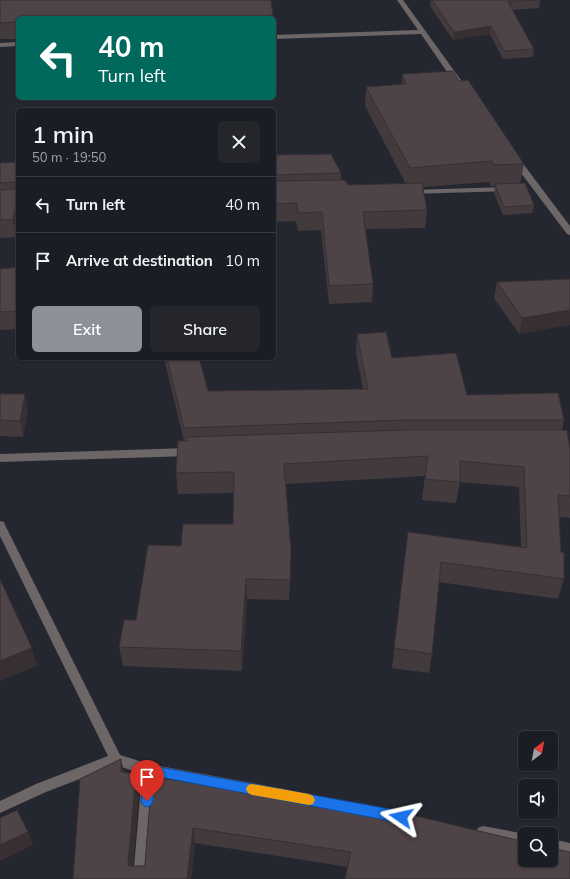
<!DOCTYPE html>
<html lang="en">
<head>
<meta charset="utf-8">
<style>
  :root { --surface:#1b1d24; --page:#24262c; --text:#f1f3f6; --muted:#a0a2a6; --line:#393b41; --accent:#8c9099 }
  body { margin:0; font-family:Mulish,sans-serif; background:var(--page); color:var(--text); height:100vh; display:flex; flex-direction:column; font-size:15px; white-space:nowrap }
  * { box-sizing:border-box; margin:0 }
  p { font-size:13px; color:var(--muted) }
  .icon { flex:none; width:22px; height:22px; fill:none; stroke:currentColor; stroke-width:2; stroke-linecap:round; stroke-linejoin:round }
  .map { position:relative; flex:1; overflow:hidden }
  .details { position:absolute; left:16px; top:108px; width:260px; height:252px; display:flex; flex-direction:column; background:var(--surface); border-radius:6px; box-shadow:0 1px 3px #0004,0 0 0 1px var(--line) }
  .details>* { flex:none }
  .banner { position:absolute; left:16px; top:16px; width:260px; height:84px; border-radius:6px; box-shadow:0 1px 3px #0004,0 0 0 1px var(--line); background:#00695c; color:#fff; overflow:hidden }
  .needle { width:26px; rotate:32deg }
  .fabs { position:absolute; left:518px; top:731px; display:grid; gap:8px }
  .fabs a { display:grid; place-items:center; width:40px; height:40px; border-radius:6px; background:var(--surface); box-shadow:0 1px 3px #0004,0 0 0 1px var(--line); font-size:20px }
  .pin { position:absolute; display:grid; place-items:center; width:34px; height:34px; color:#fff; margin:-41px -17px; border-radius:50% 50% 50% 0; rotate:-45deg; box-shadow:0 0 4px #0007 }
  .pin .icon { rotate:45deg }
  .me { position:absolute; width:44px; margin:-22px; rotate:281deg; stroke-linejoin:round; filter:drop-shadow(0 0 3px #0008) }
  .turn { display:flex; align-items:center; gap:14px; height:84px; padding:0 16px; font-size:18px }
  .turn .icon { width:52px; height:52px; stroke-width:2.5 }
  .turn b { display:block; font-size:28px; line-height:34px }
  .round { display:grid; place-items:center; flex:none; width:42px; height:42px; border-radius:6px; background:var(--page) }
  .summary { display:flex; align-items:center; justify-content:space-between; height:68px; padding:0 16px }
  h1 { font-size:24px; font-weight:600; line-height:30px }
  .button { display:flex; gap:8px; margin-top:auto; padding:8px 16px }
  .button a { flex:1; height:46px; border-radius:6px; background:var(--accent); color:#fff; font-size:16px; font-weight:600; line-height:46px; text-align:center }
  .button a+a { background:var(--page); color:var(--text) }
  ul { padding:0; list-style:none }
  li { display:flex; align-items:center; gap:12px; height:56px; padding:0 16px; border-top:1px solid var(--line) }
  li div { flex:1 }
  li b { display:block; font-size:15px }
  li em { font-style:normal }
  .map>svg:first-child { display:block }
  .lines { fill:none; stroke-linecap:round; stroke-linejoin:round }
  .street { fill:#6c6667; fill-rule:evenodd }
  .wall { fill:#433a3d }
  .shaded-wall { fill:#372f32 }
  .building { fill:#4e4347; stroke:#372f32 }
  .route { fill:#1a73e8; stroke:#114b97 }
  .slow { fill:#f59e0b }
</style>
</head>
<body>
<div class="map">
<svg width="570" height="879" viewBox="0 0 570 879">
  <rect width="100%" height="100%" fill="#242730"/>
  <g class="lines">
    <g class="street">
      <polygon points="397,0 403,0 463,83 462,85 456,85 421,34 274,39 274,35 418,30"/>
      <polygon points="18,42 18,46 0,47 0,43"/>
      <polygon points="512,157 518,157 570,226 570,235 567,234 512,161"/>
      <polygon points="508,187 512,189 511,191 410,194 406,192 410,190"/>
      <polygon points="190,448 194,449 195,452 194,455 190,456 0,462 0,454"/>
      <polygon points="0,521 4,522 5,525 120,755 149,764 289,790 294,792 295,796 294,800 289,802 155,777 147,879 133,879 142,774 116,765 46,792 0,813 0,801 36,784 108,756 0,536"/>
      <polygon points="483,826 526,834 525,846 478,836 476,832 478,828"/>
      <polygon points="551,839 570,843 570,855 551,851"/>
    </g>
  </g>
  <g class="wall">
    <polygon points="0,0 271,0 273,18 18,18 18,39 0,39"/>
    <polygon points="431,0 540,0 539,8 512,10 534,49 533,57 503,59 490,34 453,40 430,6"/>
    <polygon points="402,74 459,81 524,164 520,184 534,205 532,213 503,215 494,193 495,186 491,186 489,182 423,187 427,210 425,228 365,229 373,284 372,302 329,304 321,230 298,231 296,221 274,222 274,155 341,173 341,180 348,185 406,184 365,106 366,87 402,84"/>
    <polygon points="18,162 18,232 17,237 0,238 0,163"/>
    <polygon points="18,267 18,329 0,330 0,269"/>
    <polygon points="570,279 519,334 494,298 497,282"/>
    <polygon points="357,334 392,358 467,395 564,420 562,430 570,449 570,518 559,517 561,552 564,579 558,599 439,582 432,654 429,673 392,668 408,532 521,547 519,487 460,482 456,503 422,500 425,476 286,484 291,570 289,600 247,599 242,671 123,666 119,647 181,546 233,524 234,493 178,494 176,473 184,441 164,358 199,358 208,391 363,389 356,353"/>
    <polygon points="0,394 28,410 23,437 0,436"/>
    <polygon points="124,773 136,774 139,790 133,866 144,866 145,864 152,777 361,806 348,867 195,843 191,879 73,879"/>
  </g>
  <g class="shaded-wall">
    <polygon points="491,26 490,34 453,40 454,32"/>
    <polygon points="15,209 18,222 18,232 17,237 13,220"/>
    <polygon points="570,310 570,325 519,334 522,318"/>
    <polygon points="25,394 28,410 23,437 20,421"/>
    <polygon points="291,550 291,570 289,600 290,580"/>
    <polygon points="246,579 247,599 242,671 241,651"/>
    <polygon points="32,648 37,666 0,681 0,661"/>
    <polygon points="121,759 125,776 121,772"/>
    <polygon points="136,774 139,790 132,879 128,864"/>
    <polygon points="193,828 195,843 191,879 187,879"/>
    <polygon points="28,832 33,845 0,861 0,845"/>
  </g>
  <g class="building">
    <polygon points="0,0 271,0 273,15 264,16 264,18 18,18 18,22 0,23"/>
    <polygon points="432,0 540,0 508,2 534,49 504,51 491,26 454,32"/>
    <polygon points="453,71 459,81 468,80 524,164 494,165 492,161 410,168 366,87 406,84 402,74"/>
    <polygon points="331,154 341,173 274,175 274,155"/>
    <polygon points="18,162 18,209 15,209 13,220 0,220 0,190 15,189 16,188 14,182 0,183 0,163"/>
    <polygon points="345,180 348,185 422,183 427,210 363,212 373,284 329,286 322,212 298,213 297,203 274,204 274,181"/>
    <polygon points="525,183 534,205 504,207 495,184"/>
    <polygon points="18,267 18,311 0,312 0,269"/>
    <polygon points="570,279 570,310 522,318 497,282"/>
    <polygon points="386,332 392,358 456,353 467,395 558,393 564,420 405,420 184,428 167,358 199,358 208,391 368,389 357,334"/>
    <polygon points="0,394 25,394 20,421 0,420"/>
    <polygon points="405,430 567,430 570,449 570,496 558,495 561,552 564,553 564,579 441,562 432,654 394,648 408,532 527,548 524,467 460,461 460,482 425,479 428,456 284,464 291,550 290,580 246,579 241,651 119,647 124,620 136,620 148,545 181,546 183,524 233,524 234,472 176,473 178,441 188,441 186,437"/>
    <polygon points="0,579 32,648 0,661"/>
    <polygon points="121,759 121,772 136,774 128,864 129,866 144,866 145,864 152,777 361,806 362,803 525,842 525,860 551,860 551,848 570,852 570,879 345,879 351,852 193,828 187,879 73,879 80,779"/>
    <polygon points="17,810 28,832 0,845 0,818"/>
  </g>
  <polygon class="route" points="149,765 401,811 405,813 407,817 405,821 401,823 155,776 153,801 151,805 147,807 143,805 141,801 144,770 145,766"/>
  <polygon class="slow" points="252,784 309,794 313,796 315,800 313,804 309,805 252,795 248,793 246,789 248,785"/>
</svg>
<div class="fabs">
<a><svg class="needle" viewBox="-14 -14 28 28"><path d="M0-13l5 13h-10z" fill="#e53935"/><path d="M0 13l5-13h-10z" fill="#a0a2a6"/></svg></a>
<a><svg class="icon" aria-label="sound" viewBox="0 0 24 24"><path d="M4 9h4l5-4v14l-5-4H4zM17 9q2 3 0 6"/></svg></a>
<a><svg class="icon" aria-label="search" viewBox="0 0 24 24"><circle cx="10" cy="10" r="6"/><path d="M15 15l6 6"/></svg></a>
</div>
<div class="pin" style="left:147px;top:801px;background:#d93025"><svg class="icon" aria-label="arrive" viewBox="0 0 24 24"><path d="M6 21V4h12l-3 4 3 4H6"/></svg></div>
<svg class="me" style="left:401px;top:817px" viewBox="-20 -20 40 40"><path d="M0-17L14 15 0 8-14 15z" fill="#1a73e8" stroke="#fff" stroke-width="4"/></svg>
<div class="banner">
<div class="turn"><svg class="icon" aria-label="left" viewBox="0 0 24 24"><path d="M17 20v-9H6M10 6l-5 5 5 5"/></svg><div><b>40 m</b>Turn left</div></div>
</div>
<section class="details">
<div class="summary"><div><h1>1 min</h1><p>50 m · 19:50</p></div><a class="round"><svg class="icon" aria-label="close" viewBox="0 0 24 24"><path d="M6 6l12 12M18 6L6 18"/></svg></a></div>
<ul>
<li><svg class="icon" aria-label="left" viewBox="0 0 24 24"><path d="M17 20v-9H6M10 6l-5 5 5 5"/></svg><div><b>Turn left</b></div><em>40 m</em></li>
<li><svg class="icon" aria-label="arrive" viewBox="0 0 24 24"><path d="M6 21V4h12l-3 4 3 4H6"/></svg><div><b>Arrive at destination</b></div><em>10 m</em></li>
</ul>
<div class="button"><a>Exit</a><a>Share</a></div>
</section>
</div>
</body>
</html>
